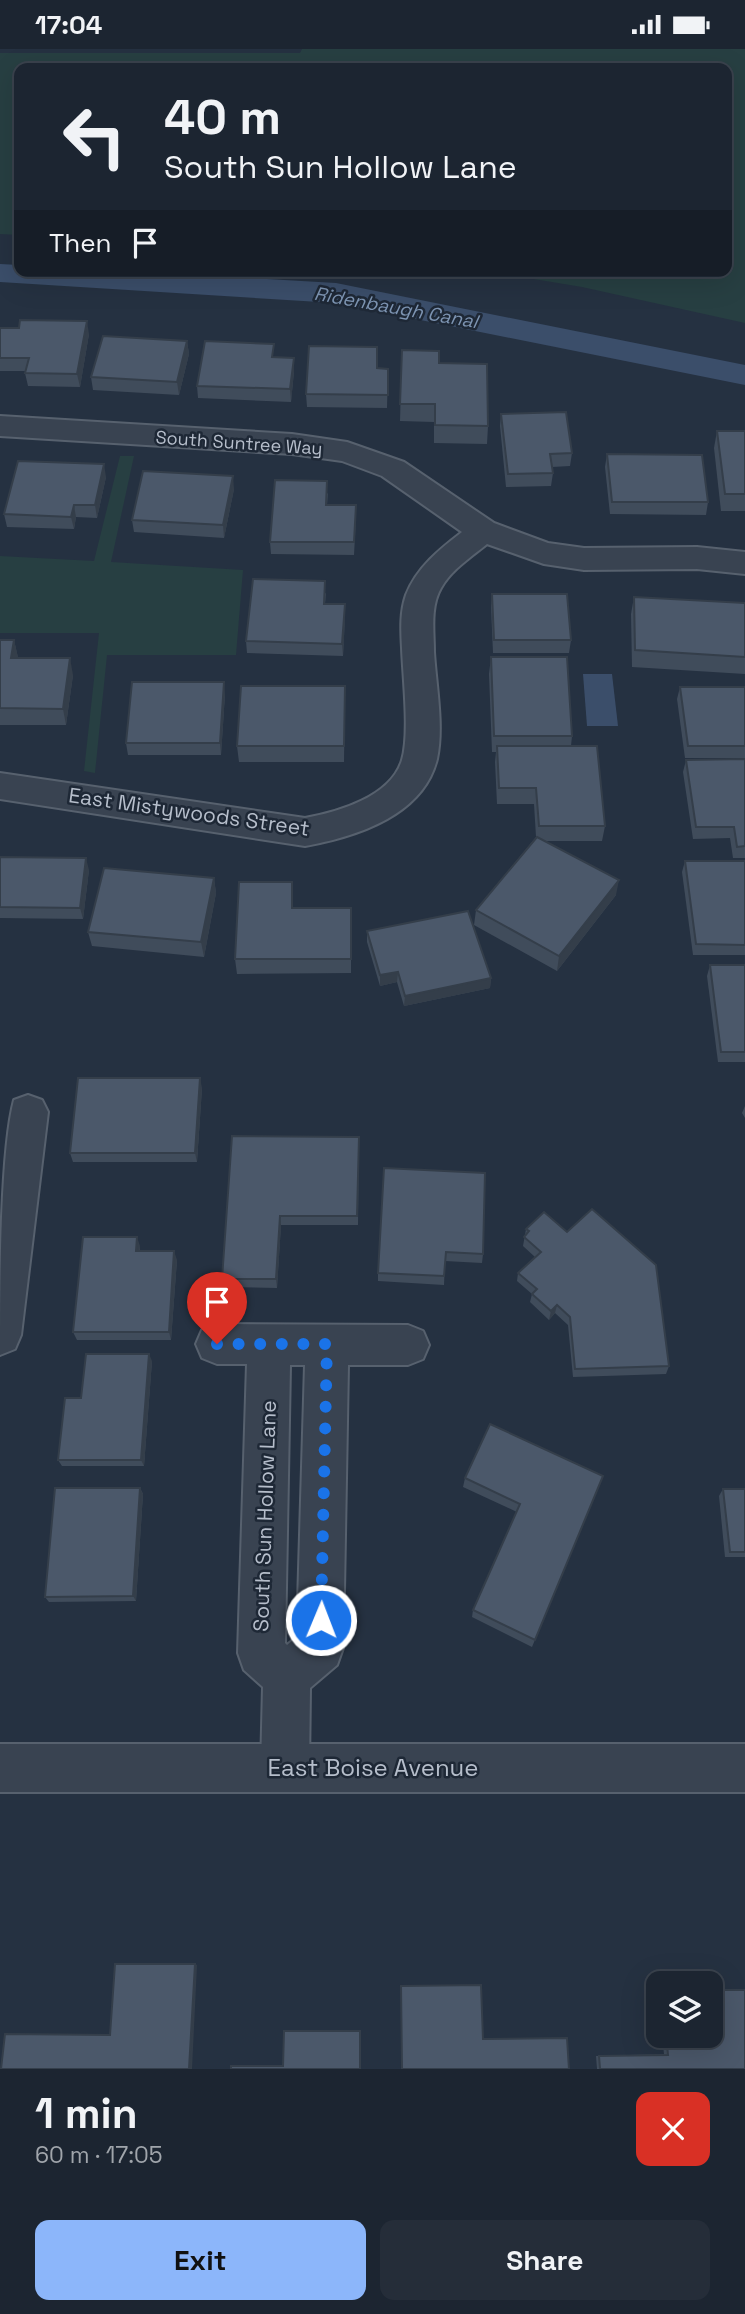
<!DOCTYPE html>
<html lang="en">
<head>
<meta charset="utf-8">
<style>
  :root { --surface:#1c2531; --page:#252d39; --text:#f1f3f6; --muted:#a0a5ab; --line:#3a424d; --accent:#8cb6fa }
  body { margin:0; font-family:"Space Grotesk",sans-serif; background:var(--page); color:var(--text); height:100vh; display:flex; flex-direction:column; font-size:26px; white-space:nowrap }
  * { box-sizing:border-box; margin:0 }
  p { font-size:23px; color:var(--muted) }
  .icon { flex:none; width:38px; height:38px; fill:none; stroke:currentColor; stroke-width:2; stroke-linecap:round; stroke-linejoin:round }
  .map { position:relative; height:2020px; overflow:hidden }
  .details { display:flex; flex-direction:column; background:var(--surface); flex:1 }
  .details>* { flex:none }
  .top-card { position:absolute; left:14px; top:14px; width:718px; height:214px; border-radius:14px; box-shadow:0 7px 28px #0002,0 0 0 2px var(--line); background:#1c2531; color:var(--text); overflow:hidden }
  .fabs { position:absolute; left:646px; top:1922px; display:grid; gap:14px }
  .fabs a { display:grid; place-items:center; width:77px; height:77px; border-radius:14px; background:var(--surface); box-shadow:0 7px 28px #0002,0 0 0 2px var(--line); font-size:35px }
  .pin { position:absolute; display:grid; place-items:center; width:60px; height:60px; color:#fff; margin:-72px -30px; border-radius:50% 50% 50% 0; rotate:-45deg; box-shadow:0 0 7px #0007 }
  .pin .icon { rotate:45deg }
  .me { position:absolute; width:77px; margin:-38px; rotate:1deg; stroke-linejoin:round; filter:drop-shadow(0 0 5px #0008) }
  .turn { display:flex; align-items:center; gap:24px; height:147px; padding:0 35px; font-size:32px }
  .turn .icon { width:91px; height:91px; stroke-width:2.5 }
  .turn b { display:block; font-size:49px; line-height:60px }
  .then { display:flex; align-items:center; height:66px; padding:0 35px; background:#0003; gap:14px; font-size:26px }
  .round { display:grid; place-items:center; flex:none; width:74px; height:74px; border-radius:14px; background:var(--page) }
  .head { display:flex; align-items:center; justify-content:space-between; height:119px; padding:0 35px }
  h1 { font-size:42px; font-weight:600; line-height:52px }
  .action { display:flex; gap:14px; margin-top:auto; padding:14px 35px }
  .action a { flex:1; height:80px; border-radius:14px; background:var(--accent); color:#111; font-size:28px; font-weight:600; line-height:80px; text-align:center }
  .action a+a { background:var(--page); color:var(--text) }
  .status { display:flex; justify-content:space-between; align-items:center; height:49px; padding:0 35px; background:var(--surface); direction:ltr }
  .status svg { height:19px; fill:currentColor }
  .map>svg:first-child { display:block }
  .green { fill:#273f42 }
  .water { fill:#3b4e6a }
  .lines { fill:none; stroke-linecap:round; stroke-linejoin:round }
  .canal { fill:#3b4e6a; fill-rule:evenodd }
  .minor-casing { stroke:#57616e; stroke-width:4 }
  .tertiary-casing { stroke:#57616e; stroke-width:4 }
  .minor { fill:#394351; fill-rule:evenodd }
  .tertiary { fill:#394351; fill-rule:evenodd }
  .wall { fill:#404c5b }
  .shaded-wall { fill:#343e4a }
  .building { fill:#4b586a; stroke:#343e4a; stroke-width:2 }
  .route { stroke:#1a73e8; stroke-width:12; stroke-dasharray:0 21.6 }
  .labels { text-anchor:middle; stroke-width:5; stroke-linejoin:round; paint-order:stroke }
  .far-street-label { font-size:18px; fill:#b6becb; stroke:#1e2836 }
  .far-water-label { font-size:19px; font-style:italic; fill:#7d94b2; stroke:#1e2836 }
  .street-label { font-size:21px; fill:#b6becb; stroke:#1e2836 }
  .near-street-label { font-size:24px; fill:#b6becb; stroke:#1e2836 }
</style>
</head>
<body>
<div class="status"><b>17:04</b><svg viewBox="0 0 49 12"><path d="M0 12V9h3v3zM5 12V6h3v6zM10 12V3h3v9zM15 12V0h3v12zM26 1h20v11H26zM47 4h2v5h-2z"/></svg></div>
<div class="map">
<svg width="745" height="2020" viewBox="0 0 745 2020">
  <rect width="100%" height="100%" fill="#253141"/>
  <g class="green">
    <polygon points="302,0 745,0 745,274 582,238 486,222 726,222 726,19 19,19 19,186 0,185 0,4 300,4"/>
    <polygon points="120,407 134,407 111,513 243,521 236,606 107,606 95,724 84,722 99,584 0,584 0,507 94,512"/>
  </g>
  <polygon class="water" points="583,625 612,625 618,677 587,677"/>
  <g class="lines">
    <polygon class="canal" points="0,215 19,216 19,222 130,222 336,234 745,316 745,336 336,254 0,233"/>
    <defs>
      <g id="minor">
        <path d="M0,367L292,385L347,393L404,413L494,474L548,494L584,499L697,498L745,503V525L697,520L584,521L544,515L487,495C471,508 451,521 441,539C430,558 434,582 434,603C436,636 444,677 437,710C423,767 355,788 305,797L0,750V724L305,769C338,763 391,748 402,711C410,685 403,628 402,599C401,581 400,563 406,546C417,518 440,500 462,483L382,427L342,412L292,405L0,387Z"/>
        <path d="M28,1046L42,1051L48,1063L21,1286L15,1300L0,1306C0,1243 0,1103 14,1051Z"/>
        <path d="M217,1275L408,1276L423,1282L429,1296L423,1310L408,1316H348L343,1599L337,1616L310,1639L309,1719L302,1736L285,1743L268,1736L261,1719L263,1638L244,1621L238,1604L247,1315H217L202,1309L196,1295L202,1281ZM290,1316H305L297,1588L287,1596L285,1594Z"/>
      </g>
      <rect id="tertiary" x="0" y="1695" width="745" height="48"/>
    </defs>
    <use href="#minor" class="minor-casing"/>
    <use href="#tertiary" class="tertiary-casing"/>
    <use href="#minor" class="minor"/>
    <use href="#tertiary" class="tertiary"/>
  </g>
  <g class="wall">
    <polygon points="0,279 89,285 80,338 28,337 25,324 26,322 0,322"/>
    <polygon points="187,292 189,305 179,346 93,341 91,328"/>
    <polygon points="402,301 439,314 488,377 487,395 434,394 434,373 400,372"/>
    <polygon points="275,308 294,322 291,353 198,349 197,337"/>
    <polygon points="377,319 388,320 387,359 307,358 306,345"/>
    <polygon points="501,365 572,404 570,417 552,418 553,424 551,437 506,438 500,377"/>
    <polygon points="717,382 745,382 745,462 721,462 714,399"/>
    <polygon points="607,405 708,453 706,466 610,465 605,418"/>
    <polygon points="106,428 97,469 76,468 74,480 7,478 4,465"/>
    <polygon points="234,440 224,489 134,483 132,471"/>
    <polygon points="328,444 327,456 356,469 354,506 271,505 270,493"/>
    <polygon points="326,544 325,555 345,568 343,607 247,604 246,592"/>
    <polygon points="492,545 571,591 569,604 493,604 491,558"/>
    <polygon points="634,548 745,554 745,625 632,618 631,565"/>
    <polygon points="0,591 14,591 18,609 73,626 66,676 0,676"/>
    <polygon points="491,608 572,687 571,697 605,777 602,792 545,792 616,846 557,922 474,876 476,861 536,788 534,755 497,755 495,713 496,703 492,703 489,625"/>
    <polygon points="345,637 344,713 239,713 237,697"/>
    <polygon points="680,638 745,638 745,709 685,709 677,650"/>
    <polygon points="225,645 221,706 128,706 126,694"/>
    <polygon points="745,710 745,809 733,809 730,789 693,790 683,723 686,711"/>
    <polygon points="0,808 89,821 83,870 0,869"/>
    <polygon points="685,812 745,812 745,906 693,906 682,823"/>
    <polygon points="214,829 216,844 204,908 92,897 88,883"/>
    <polygon points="292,833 293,859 351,859 351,924 237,925 235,910"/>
    <polygon points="367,882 491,929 490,939 404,957 397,933 380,937 367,893"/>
    <polygon points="710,916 745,916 745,1013 718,1013 707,927"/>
    <polygon points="202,1039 197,1113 73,1113 70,1104"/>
    <polygon points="745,1057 745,1069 742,1064"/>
    <polygon points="232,1087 359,1088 358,1176 281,1176 277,1239 224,1238 222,1230"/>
    <polygon points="485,1124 483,1205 482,1214 445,1212 444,1236 378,1232 378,1224"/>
    <polygon points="526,1180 669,1317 666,1325 573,1328 568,1276 555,1264 549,1271 530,1253 532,1245 517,1232 518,1224 535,1208 523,1197"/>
    <polygon points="140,1197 140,1202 177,1211 171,1291 77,1291 73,1283"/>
    <polygon points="152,1312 144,1417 62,1417 58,1411 81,1349"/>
    <polygon points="603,1427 532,1598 472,1568 473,1561 517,1463 463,1438 465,1429"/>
    <polygon points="140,1439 143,1445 136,1552 49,1553 45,1548"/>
    <polygon points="723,1440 745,1440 745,1508 725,1508 719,1447"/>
    <polygon points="662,1986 710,1986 745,2020 597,2020 596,2007 664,2005"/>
  </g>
  <g class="shaded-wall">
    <polygon points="87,272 89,285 80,338 77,325"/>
    <polygon points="187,292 189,305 179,346 177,333"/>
    <polygon points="294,309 294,322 291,353 290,340"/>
    <polygon points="104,415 106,428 97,469 95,456"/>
    <polygon points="233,427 234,440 224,489 223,476"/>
    <polygon points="74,456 76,468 74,480 71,468"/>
    <polygon points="345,555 345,568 343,607 342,595"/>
    <polygon points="14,591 18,608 15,626 11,609"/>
    <polygon points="70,609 73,626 66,676 63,660"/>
    <polygon points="224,633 225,645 221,706 220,694"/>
    <polygon points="86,809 89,821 83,870 80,859"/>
    <polygon points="214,829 216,844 204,908 201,893"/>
    <polygon points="619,831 616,846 557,922 559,907"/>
    <polygon points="398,923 397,933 380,937 380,926"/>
    <polygon points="491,929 490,939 404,957 405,947"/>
    <polygon points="200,1029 202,1039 197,1113 195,1104"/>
    <polygon points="280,1167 281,1176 277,1239 276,1230"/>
    <polygon points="137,1188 140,1197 139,1211 136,1202"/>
    <polygon points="174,1202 177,1211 171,1291 169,1283"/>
    <polygon points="557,1256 555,1264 549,1271 551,1262"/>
    <polygon points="149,1305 152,1312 144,1417 141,1411"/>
    <polygon points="140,1439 143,1445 136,1552 133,1547"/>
    <polygon points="195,1915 197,1916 192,2020 189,2020"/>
  </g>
  <g class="building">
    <polygon points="20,271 87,272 77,325 25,324 29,309 0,309 0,279 19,279"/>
    <polygon points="103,287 187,292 177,333 91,328"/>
    <polygon points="205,292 274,295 272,308 294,309 290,340 197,337"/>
    <polygon points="309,297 377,298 377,319 388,320 388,346 306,345"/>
    <polygon points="402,301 439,302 439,314 487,315 488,377 435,376 435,355 400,355"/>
    <polygon points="566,363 572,404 550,405 553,424 508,425 501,365"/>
    <polygon points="717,382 745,382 745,445 725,445"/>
    <polygon points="607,405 702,406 708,453 612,453"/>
    <polygon points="18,412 104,415 95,456 74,456 71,468 4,465"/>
    <polygon points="143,422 233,427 223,476 132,471"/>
    <polygon points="275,431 327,432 326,456 356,456 354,493 270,493"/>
    <polygon points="253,530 325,532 324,555 345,555 342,595 246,592"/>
    <polygon points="492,545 567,545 571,591 494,591"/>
    <polygon points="634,548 745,554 745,608 635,601"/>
    <polygon points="0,591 14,591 11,609 70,609 63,660 0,659"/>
    <polygon points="491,608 567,608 572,687 494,687"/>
    <polygon points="132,633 224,633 220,694 126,694"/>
    <polygon points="241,637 345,637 344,697 237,697"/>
    <polygon points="680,638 745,638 745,697 688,697"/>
    <polygon points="497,697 597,697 605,777 539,777 536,739 499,739"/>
    <polygon points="745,710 745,797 737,798 734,778 696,778 686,711"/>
    <polygon points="537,788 619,831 559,907 476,861"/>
    <polygon points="0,808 86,809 80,859 0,858"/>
    <polygon points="685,812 745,812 745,896 696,895"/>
    <polygon points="104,819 214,829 201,893 88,883"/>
    <polygon points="239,833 292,833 292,859 351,859 351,910 235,910"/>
    <polygon points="468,862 491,929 405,947 398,923 380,926 367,882"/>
    <polygon points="710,916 745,916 745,1003 721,1003"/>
    <polygon points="78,1029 200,1029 195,1104 70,1104"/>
    <polygon points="232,1087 359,1088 357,1167 280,1167 276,1230 222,1230"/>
    <polygon points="384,1119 485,1124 483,1205 446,1203 444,1227 378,1224"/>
    <polygon points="592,1160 656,1216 669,1317 575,1320 570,1268 557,1256 551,1262 532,1245 537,1240 518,1224 541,1203 524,1188 529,1182 526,1180 544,1163 567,1183"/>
    <polygon points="83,1188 137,1188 136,1202 174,1202 169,1283 73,1283"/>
    <polygon points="86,1305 149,1305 141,1411 58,1411 65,1349 81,1349"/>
    <polygon points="490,1375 603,1427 535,1591 473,1561 520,1455 465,1429"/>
    <polygon points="55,1439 140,1439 133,1547 45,1548"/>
    <polygon points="723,1440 745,1440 745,1503 730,1503"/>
    <polygon points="115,1915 195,1915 189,2020 1,2020 5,1985 110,1986"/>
    <polygon points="481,1936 483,1990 567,1989 569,2020 402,2020 401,1937"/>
    <polygon points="710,1941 745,1941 745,2020 600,2020 599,2007 668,2006 666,1986 710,1986"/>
    <polygon points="284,1982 360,1982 360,2020 231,2020 231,2017 283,2017"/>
  </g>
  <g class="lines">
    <polyline class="route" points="217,1295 327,1295 321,1571"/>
  </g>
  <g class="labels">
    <g class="far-street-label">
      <text transform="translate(239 394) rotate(4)" y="6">South Suntree Way</text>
    </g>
    <g class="far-water-label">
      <text transform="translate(396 258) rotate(10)" y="7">Ridenbaugh Canal</text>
    </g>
    <g class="street-label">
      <text transform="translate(189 763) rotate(8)" y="7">East Mistywoods Street</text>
      <text transform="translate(265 1467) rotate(-88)" y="7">South Sun Hollow Lane</text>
    </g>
    <g class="near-street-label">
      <text x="373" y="1727">East Boise Avenue</text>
    </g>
  </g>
</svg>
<div class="fabs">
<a><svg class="icon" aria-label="layers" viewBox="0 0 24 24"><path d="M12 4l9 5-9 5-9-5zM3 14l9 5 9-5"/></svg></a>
</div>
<div class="pin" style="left:217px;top:1295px;background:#d93025"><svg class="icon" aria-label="arrive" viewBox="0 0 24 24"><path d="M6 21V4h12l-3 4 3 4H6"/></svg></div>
<svg class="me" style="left:321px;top:1571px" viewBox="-20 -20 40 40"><circle r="17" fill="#1a73e8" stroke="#fff" stroke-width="3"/><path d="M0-11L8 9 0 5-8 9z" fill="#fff"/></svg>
<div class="top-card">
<div class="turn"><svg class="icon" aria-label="left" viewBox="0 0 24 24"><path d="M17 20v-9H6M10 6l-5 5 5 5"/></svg><div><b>40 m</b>South Sun Hollow Lane</div></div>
<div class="then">Then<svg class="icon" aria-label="arrive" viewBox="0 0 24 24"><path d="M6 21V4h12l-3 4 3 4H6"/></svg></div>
</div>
</div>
<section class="details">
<div class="head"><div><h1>1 min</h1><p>60 m · 17:05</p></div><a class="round" style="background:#d93025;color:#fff"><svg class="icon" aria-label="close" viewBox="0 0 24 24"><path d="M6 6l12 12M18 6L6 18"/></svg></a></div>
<div class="action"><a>Exit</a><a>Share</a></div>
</section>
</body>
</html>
